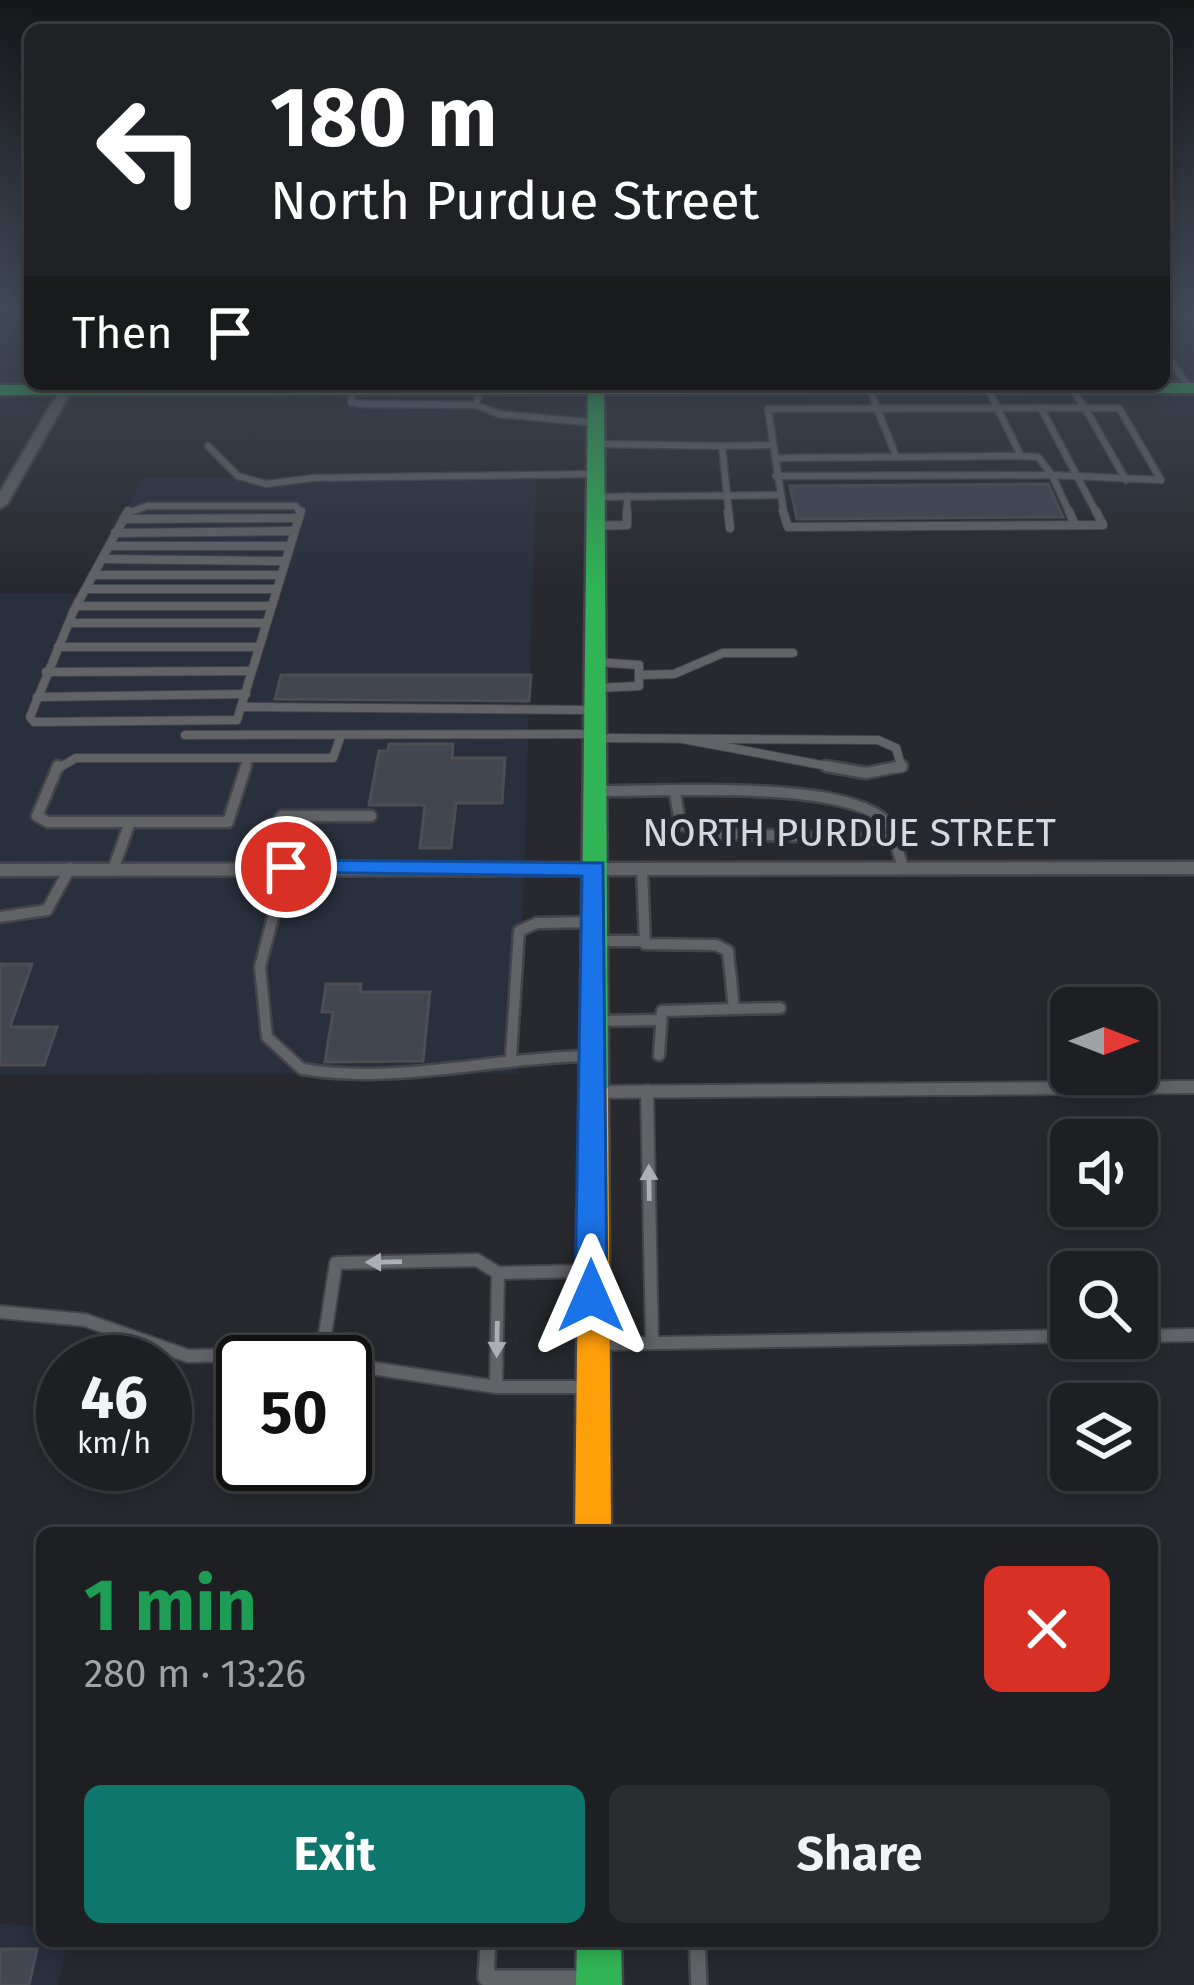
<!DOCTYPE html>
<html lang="en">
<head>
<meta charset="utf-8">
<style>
  :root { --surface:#1d1f22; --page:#2a2c2f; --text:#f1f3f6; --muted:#a0a2a5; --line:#3b3d40; --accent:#0f766e }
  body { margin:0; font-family:"Fira Sans",sans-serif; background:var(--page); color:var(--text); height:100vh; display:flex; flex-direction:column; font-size:45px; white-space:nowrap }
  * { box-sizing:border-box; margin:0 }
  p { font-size:39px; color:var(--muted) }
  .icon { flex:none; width:66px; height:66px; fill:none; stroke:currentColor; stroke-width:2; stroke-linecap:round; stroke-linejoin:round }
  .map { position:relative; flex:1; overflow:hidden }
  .details { position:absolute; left:36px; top:1527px; width:1122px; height:420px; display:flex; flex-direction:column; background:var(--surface); border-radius:18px; box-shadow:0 6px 18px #0003,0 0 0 3px var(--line) }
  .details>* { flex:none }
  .guide { position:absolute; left:24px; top:24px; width:1146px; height:366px; border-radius:18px; box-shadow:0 6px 18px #0003,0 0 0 3px var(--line); background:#202124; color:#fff; overflow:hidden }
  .needle { width:78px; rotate:90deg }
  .fabs { position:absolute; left:1050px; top:987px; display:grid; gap:24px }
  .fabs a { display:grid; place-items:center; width:108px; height:108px; border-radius:18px; background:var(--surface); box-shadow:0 6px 18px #0003,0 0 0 3px var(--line); font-size:60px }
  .speed { position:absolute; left:36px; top:1335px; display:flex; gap:24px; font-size:60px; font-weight:700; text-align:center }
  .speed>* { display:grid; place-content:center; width:156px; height:156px; border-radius:50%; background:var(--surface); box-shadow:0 6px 18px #0003,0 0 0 3px var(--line); line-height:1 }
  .speed small { font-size:30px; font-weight:400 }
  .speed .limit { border:6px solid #111; border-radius:18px; background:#fff; color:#111 }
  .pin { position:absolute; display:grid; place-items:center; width:102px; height:102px; color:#fff; margin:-51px; border:6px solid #fff; border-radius:50%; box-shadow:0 3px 12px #0007 }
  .me { position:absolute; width:132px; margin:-66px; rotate:0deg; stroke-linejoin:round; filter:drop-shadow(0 0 9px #0008) }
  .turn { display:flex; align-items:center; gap:42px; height:252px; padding:0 48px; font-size:54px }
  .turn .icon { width:156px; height:156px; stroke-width:2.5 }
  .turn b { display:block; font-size:84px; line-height:102px }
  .then { display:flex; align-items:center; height:114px; padding:0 48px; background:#0003; gap:24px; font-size:45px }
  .round { display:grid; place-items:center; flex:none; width:126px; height:126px; border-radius:18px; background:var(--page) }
  .head { display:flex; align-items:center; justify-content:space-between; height:204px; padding:0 48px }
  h1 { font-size:72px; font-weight:700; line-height:90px; color:#1e9e55 }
  .action { display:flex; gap:24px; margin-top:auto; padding:24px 48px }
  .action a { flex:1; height:138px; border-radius:18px; background:var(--accent); color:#fff; font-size:48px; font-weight:700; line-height:138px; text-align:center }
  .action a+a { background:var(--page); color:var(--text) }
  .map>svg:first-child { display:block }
  .built { fill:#2a2f3d }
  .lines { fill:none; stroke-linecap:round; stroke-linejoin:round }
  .stream { stroke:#061033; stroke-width:4.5 }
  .building { fill:#414651; stroke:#4c4e53; stroke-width:3 }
  .lane-far4-casing { stroke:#44454a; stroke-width:9 }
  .lane-far3-casing { stroke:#44454a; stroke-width:10 }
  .lane-far2-casing { stroke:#44454a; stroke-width:15 }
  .lane-far1-casing { stroke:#44454a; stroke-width:16 }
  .lane-casing { stroke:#44454a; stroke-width:20 }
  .street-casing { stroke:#44454a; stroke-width:5 }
  .fast-casing { stroke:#44454a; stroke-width:5 }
  .slow-casing { stroke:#44454a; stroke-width:5 }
  .lane-far4 { stroke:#616367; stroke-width:6 }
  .lane-far3 { stroke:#616367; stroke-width:8 }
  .lane-far2 { stroke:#616367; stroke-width:10 }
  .lane-far1 { stroke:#616367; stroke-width:12 }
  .lane { stroke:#616367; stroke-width:15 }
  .street { fill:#616367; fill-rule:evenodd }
  .fast { fill:#30b455; fill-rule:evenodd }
  .slow { fill:#ff9f0a; fill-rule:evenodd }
  .oneway { fill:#acafb4 }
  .route { fill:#1a73e8; stroke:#114b97; stroke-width:3 }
  .labels { text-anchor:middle; stroke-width:10; stroke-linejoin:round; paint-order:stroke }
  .street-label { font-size:39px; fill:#d5d8de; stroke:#242831 }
</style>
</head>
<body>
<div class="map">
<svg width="1194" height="1985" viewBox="0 0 1194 1985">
  <rect width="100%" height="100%" fill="#27292e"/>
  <g class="built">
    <polygon points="143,478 536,478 518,1074 0,1075 0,593 82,593"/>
    <polygon points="0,1924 42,1926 42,1941 68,1941 58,1985 0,1985"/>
  </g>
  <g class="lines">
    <polyline class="stream" points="0,322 30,315"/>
  </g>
  <g class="building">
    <polygon points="1048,484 1063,517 797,519 790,486"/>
    <polygon points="281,675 531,675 529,701 275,699"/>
    <polygon points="389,744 453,744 452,758 505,758 502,803 456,803 451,848 420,848 425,805 369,805 379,751 388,751"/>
    <polygon points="0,964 32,964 10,1027 57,1027 44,1065 0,1065"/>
    <polygon points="326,984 361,984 360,992 430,992 423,1061 325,1062 333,1012 322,1012"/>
    <polygon points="0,1949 37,1949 29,1985 0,1985"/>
  </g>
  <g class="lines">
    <defs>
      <g id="lane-far4">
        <polyline points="1164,360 1170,360 1190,388"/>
        <polyline points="871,393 896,456"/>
        <polyline points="352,394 351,402 364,404 476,405 479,394"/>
        <polyline points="476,405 499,414 596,423"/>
        <polyline points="1041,408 1097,514"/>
        <polyline points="1041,408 1085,408 1126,480"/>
        <polyline points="596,444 722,446"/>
        <polyline points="208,446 238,476 266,484 314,478 596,474"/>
        <polyline points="775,458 1021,456 988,389"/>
        <polyline points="1052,475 1161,480 1119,408 1085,408 1072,389"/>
        <polyline points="1052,475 1070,514"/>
        <polyline points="776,476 1052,475 1038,457 1021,456"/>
        <polyline points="627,496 627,514"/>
        <polyline points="595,497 777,495"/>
        <polyline points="126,514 147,506 296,506 300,514"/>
        <polyline points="729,514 722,446 773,445"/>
        <polyline points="784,514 768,409 1041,408"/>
      </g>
      <g id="lane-far3">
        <polyline points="128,511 74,610 30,717 34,722 237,720 301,511"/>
        <polyline points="728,511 730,528"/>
        <polyline points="783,511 788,527 1103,525 1096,511"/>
        <polyline points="1069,511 1075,525"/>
        <polyline points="123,519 299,518"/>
        <polyline points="595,526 627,525 627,511"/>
        <polyline points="115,533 294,531"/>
        <polyline points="109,546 289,546"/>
        <polyline points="102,559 285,561"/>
        <polyline points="93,575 281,575"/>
        <polyline points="87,589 277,589"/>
        <polyline points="78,606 271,606"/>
        <polyline points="70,623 265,623"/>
        <polyline points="58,647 257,647"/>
        <polyline points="595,662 639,665 639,686 598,688"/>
        <polyline points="46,672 251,671"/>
        <polyline points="639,675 674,674 723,653 793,653"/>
        <polyline points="37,697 246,694"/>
        <polyline points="243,707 593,710"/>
        <polyline points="185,735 595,734"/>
        <polyline points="598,738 878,740 896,748 902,768 897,769"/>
        <polyline points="683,739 843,769"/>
        <polyline points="248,758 333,758 341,735"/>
        <polyline points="57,769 76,758 248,758"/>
        <polyline points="245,769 248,758"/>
      </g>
      <g id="lane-far2">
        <polyline points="58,766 37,816 48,822 228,822 246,766"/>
        <polyline points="826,766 866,773 902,766"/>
        <path d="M598,791C663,792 834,780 882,818C894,827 898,853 903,868"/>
        <polyline points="675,793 680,823 699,833 897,839"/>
        <polyline points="114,867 130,822"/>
        <polyline points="255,867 264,840 282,816 371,816"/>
        <path d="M286,867L260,967L267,1037L302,1069C399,1085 493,1057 590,1056"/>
        <polyline points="642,868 645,944 716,945 728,951 734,1009 662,1011 659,1055"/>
        <polyline points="0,917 47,910 70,868"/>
        <polyline points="599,941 643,941"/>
        <polyline points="734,1009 780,1008"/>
        <polyline points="595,1021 658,1020"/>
        <polyline points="511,1057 519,931 537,923 592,922"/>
        <polyline points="1156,1087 1194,1087"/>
      </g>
      <g id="lane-far1">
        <polyline points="647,1091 652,1342"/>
        <polyline points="597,1092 1194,1087"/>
        <polyline points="0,1312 85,1320 188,1356 276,1354 329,1362"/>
        <polyline points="1137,1336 1194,1335"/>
        <polyline points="600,1344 1071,1336"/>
        <polyline points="321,1361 336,1263 477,1260 498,1273"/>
        <polyline points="345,1364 496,1387"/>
        <polyline points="586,1387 496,1387 498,1273 588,1271"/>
      </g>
      <g id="lane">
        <polyline points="488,1941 486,1978 584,1978"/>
        <polyline points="697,1941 699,1985"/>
      </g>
      <g id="street">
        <polygon points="66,386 72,390 7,504 0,508 0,492 60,390"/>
        <polygon points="1194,862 1194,874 0,876 0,864"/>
      </g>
      <g id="fast">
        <polygon points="1194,383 1194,393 604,394 608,1089 594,1098 580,1089 588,394 0,395 0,385"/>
        <polygon points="577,1941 621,1941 622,1985 576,1985"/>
      </g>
      <polygon id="slow" points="594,1080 608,1089 611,1533 575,1533 580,1089"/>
    </defs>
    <use href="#lane-far4" class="lane-far4-casing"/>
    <use href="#lane-far3" class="lane-far3-casing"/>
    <use href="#lane-far2" class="lane-far2-casing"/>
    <use href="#lane-far1" class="lane-far1-casing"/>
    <use href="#lane" class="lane-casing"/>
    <use href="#street" class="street-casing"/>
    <use href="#fast" class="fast-casing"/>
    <use href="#slow" class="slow-casing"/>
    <use href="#lane-far4" class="lane-far4"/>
    <use href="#lane-far3" class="lane-far3"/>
    <use href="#lane-far2" class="lane-far2"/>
    <use href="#lane-far1" class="lane-far1"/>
    <use href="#lane" class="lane"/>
    <use href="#street" class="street"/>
    <use href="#fast" class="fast"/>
    <use href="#slow" class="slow"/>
  </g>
  <defs><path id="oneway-solid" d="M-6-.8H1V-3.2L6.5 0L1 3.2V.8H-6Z" transform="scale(3)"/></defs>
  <g class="oneway">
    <use href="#oneway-solid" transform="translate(649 1183) rotate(-91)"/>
    <use href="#oneway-solid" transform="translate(384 1262) rotate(179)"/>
    <use href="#oneway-solid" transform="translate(497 1339) rotate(91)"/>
  </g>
  <linearGradient id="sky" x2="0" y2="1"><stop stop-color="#151719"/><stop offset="0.53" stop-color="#414957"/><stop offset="1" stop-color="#414957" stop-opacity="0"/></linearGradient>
  <rect width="1194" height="588" fill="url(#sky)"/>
  <polygon class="route" points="286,860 603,863 607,1296 603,1304 579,1304 575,1296 582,876 277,872 273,867"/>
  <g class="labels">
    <g class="street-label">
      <text x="849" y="846">NORTH PURDUE STREET</text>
    </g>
  </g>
</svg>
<div class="fabs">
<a><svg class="needle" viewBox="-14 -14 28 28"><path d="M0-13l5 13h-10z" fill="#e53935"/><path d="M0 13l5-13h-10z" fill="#a0a2a5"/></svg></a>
<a><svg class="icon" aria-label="sound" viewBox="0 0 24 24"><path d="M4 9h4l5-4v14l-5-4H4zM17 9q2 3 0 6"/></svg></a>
<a><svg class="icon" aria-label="search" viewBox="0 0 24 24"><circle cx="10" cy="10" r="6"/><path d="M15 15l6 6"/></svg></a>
<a><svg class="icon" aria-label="layers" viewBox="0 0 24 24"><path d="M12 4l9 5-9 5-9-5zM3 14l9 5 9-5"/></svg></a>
</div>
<div class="speed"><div>46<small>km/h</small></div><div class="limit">50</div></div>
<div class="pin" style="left:286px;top:867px;background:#d93025"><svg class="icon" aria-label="arrive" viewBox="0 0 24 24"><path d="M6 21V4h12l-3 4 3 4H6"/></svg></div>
<svg class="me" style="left:591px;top:1296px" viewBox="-20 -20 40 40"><path d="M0-17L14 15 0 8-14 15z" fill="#1a73e8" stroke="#fff" stroke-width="4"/></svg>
<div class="guide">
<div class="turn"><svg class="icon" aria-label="left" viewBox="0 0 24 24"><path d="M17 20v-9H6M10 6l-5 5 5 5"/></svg><div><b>180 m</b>North Purdue Street</div></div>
<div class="then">Then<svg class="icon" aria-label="arrive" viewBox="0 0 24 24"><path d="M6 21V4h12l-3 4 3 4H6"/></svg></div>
</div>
<section class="details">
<div class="head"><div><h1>1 min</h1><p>280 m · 13:26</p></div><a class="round" style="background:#d93025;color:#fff"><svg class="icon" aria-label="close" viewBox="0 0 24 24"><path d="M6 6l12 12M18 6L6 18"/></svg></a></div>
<div class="action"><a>Exit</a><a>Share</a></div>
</section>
</div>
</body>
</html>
